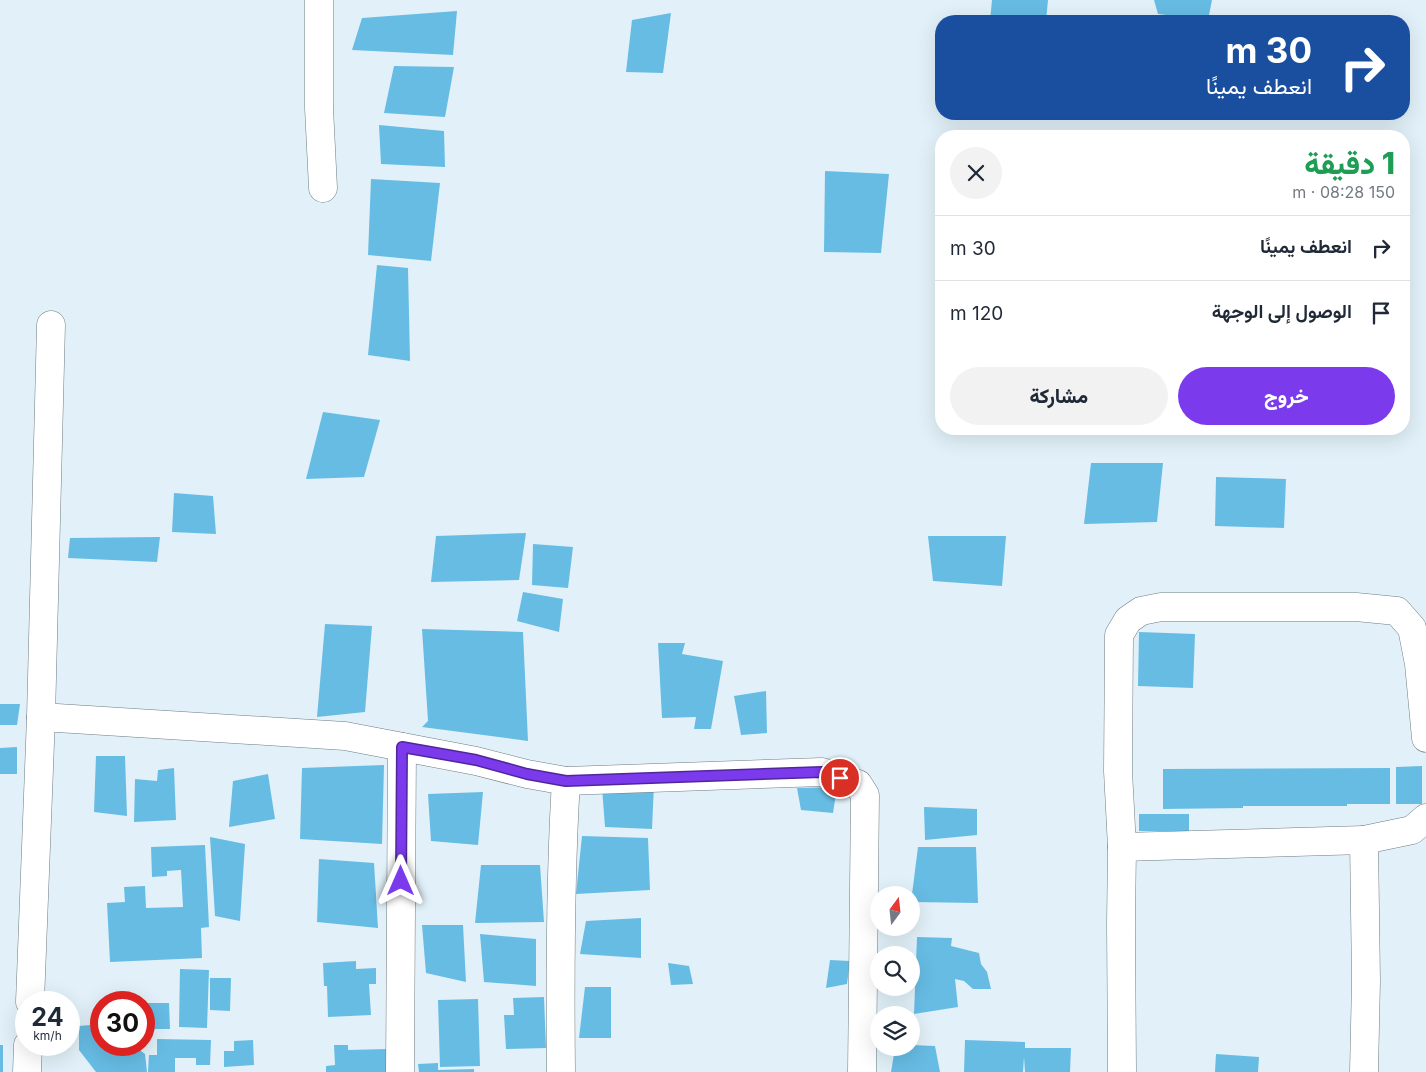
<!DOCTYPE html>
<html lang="ar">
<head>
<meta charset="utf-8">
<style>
  :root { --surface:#fff; --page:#f2f2f3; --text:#1f2937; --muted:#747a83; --line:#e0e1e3; --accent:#7c3aed }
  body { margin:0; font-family:Inter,Vazirmatn,sans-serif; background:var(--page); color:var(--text); direction:rtl; height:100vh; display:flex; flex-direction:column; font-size:19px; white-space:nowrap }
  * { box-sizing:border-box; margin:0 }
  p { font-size:16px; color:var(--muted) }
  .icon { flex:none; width:28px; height:28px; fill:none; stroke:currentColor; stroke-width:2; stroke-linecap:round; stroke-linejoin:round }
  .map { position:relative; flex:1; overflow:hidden; direction:ltr }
  .side { position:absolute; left:935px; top:130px; width:475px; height:305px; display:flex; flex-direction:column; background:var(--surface); border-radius:20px; box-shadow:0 5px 20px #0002; direction:rtl }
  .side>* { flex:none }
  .top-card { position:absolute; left:935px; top:15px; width:475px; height:105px; border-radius:20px; box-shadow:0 5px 20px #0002; direction:rtl; background:#1a4fa0; color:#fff; overflow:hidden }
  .needle { width:32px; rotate:15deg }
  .tools { position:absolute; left:870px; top:886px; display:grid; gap:10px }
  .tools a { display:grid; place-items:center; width:50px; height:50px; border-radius:50%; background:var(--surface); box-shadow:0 5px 20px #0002; font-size:25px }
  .speed { position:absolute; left:15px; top:991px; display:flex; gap:10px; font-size:25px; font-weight:700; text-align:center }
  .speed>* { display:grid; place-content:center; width:65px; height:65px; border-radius:50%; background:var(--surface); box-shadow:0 5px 20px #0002; line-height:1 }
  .speed small { font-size:12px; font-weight:400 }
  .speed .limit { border:8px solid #d22; background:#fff; color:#111 }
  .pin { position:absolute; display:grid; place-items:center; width:42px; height:42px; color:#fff; margin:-21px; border:2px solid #fff; border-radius:50%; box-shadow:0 1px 5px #0007 }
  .me { position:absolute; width:55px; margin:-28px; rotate:0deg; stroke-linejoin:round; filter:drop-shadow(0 0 4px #0008) }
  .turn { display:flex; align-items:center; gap:18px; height:105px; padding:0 15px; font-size:22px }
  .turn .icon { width:65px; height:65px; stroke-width:2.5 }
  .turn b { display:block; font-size:35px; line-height:42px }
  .round { display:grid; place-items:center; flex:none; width:52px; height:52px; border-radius:26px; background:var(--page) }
  .overview { display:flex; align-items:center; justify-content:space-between; height:85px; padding:0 15px }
  h1 { font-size:30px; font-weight:800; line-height:38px; color:#1e9e55 }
  .primary-button { display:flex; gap:10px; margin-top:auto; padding:10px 15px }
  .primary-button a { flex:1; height:58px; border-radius:30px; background:var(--accent); color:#fff; font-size:20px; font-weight:800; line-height:58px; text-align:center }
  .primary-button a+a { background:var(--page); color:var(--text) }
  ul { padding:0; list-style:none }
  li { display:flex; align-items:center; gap:15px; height:65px; padding:0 15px; border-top:1px solid var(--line) }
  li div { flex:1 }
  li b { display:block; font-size:19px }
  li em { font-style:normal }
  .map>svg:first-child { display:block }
  .building { fill:#67bce4 }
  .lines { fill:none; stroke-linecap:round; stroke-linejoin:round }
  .minor-casing { stroke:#6e7c83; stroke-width:29 }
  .minor { stroke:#fff; stroke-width:28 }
  .route-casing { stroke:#51269a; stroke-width:12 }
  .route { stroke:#7c3aed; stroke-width:9 }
</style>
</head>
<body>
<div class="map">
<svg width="1426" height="1072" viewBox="0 0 1426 1072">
  <rect width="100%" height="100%" fill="#e2f1f9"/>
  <g class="building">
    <polygon points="992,0 1048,0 1046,21 990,21"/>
    <polygon points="1154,0 1212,0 1208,20 1158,14"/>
    <polygon points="457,11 453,55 352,50 362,18"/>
    <polygon points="671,13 663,73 626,72 632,20"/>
    <polygon points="394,66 454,67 445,117 384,113"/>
    <polygon points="379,125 444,131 445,167 381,164"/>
    <polygon points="825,171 889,174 881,253 824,252"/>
    <polygon points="371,179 440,183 431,261 368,255"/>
    <polygon points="377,265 408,268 410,361 368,355"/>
    <polygon points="323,412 380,420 364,477 306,479"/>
    <polygon points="1091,463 1163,463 1157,522 1084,524"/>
    <polygon points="1216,477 1286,479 1284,528 1215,526"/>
    <polygon points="174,493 213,496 216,534 172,532"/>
    <polygon points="526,533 519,580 431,582 436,536"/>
    <polygon points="928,536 1006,536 1002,586 933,581"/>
    <polygon points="160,537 157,562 68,558 70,538"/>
    <polygon points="533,544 573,547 568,588 532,585"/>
    <polygon points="523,592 563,599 559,632 517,621"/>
    <polygon points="325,624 372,626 365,712 317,717"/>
    <polygon points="422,629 523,632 528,741 422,727 428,721"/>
    <polygon points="1139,632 1195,634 1193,688 1138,686"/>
    <polygon points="658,643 685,643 682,654 723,661 711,729 694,729 696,717 662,718"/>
    <polygon points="766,691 767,733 741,735 734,696"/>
    <polygon points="0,704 20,704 17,725 0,725"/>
    <polygon points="17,747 17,774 0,774 0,748"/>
    <polygon points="96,756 125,756 127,816 94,812"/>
    <polygon points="384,765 382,844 300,839 302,768"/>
    <polygon points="1422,766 1422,804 1396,804 1396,767"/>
    <polygon points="174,768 176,820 134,822 135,779 157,781 158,770"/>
    <polygon points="1390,768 1390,804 1347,804 1347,806 1243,806 1243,808 1163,809 1163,769"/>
    <polygon points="268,774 275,819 229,827 233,781"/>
    <polygon points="654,784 652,829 605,827 602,787"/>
    <polygon points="837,787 833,813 801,810 797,788"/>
    <polygon points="483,792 478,845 431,841 428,794"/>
    <polygon points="924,807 977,809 977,835 925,840"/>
    <rect x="1139" y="814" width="50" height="17"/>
    <polygon points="582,836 648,838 650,890 576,894"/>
    <polygon points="210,837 245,844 240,921 215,916"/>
    <polygon points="205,845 209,927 201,928 202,958 110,962 107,903 125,902 124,887 145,886 146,908 183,907 181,870 167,871 167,876 152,877 151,847"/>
    <polygon points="918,847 976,847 978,903 911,902"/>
    <polygon points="319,859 374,863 378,928 317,922"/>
    <polygon points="481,865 540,865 544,922 475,923"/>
    <polygon points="641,918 641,958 580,954 586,921"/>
    <polygon points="422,925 463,925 466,982 426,973"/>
    <polygon points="480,934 536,939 536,986 484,982"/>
    <polygon points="917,937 952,938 951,946 979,953 981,964 987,972 991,989 973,989 964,981 955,979 958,1007 914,1014"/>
    <polygon points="830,960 850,961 847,984 826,988"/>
    <polygon points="356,961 356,969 376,968 376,984 369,984 371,1015 328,1017 327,986 324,986 323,963"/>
    <polygon points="668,963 689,966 693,984 671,985"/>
    <polygon points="180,969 209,970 207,1028 179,1027"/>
    <polygon points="210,978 231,978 230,1011 210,1010"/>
    <polygon points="585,987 611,987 611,1038 579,1038"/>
    <polygon points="544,997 546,1048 506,1049 504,1015 514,1015 513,998"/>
    <polygon points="478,999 480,1066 440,1067 438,1000"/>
    <polygon points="144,1003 169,1003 170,1029 144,1029"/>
    <polygon points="101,1024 101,1045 133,1045 145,1054 147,1072 96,1072 79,1050 79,1026"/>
    <polygon points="157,1039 211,1040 210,1065 196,1065 196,1058 175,1058 175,1072 148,1072 149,1055 157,1055"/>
    <polygon points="253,1040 254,1065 224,1067 224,1051 234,1051 234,1041"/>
    <polygon points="965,1040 1025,1042 1025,1048 1071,1048 1070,1072 1025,1072 1024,1057 1023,1072 964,1072"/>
    <rect x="0" y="1045" width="3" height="27"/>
    <polygon points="334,1045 348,1045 348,1050 387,1049 388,1072 326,1072 326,1066 335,1065"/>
    <polygon points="911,1045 935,1046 940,1072 891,1072 895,1048 911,1048"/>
    <polygon points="1216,1054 1259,1057 1258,1072 1215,1072"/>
    <polygon points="438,1063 438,1070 474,1069 474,1072 419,1072 418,1064"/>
  </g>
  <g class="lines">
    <defs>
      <g id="minor">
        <polyline points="319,0 319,108 323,188"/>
        <path d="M41,717L345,736L476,761L527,774L566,781C560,878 560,975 561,1072"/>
        <polyline points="566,781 822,772 858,784 865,795 862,1072"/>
        <polyline points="1122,847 1364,840"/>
        <polyline points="30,1002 41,717 51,325"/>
        <polyline points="27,1072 28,1045"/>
        <polyline points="400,1072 402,747"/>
        <polyline points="1122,1072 1121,923 1122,847 1118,771 1119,635 1128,620 1141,611 1161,607 1356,607 1397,611 1412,628 1419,664 1426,738"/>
        <polyline points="1364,1072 1366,981 1364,840 1412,830 1426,818"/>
      </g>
    </defs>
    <use href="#minor" class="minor-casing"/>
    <use href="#minor" class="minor"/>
  </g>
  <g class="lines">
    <defs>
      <polyline id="route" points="401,881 402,747 476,760 527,774 566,781 822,772 840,778"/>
    </defs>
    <use href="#route" class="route-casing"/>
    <use href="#route" class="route"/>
  </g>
</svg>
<div class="tools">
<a><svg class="needle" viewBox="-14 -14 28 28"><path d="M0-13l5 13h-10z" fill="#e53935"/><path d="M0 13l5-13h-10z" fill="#747a83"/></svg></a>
<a><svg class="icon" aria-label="search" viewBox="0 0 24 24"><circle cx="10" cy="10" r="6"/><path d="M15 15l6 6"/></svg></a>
<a><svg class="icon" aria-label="layers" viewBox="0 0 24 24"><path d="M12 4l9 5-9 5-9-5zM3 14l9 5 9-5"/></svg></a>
</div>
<div class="speed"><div>24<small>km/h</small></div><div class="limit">30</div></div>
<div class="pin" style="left:840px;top:778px;background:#d93025"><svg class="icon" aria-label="arrive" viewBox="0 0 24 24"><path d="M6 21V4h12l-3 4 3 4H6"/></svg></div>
<svg class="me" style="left:401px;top:881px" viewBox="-20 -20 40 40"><path d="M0-17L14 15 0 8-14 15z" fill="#7c3aed" stroke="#fff" stroke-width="4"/></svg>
<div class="top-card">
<div class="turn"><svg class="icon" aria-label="right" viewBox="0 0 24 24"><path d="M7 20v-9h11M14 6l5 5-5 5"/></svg><div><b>30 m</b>انعطف يمينًا</div></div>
</div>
<section class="side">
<div class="overview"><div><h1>1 دقيقة</h1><p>150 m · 08:28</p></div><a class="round"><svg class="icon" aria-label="close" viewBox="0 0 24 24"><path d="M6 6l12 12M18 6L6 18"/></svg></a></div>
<ul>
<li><svg class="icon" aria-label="right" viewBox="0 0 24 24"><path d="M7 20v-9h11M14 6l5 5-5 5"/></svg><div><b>انعطف يمينًا</b></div><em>30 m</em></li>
<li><svg class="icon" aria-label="arrive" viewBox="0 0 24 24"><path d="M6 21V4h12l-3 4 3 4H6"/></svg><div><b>الوصول إلى الوجهة</b></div><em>120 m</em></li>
</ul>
<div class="primary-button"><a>خروج</a><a>مشاركة</a></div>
</section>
</div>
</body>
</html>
